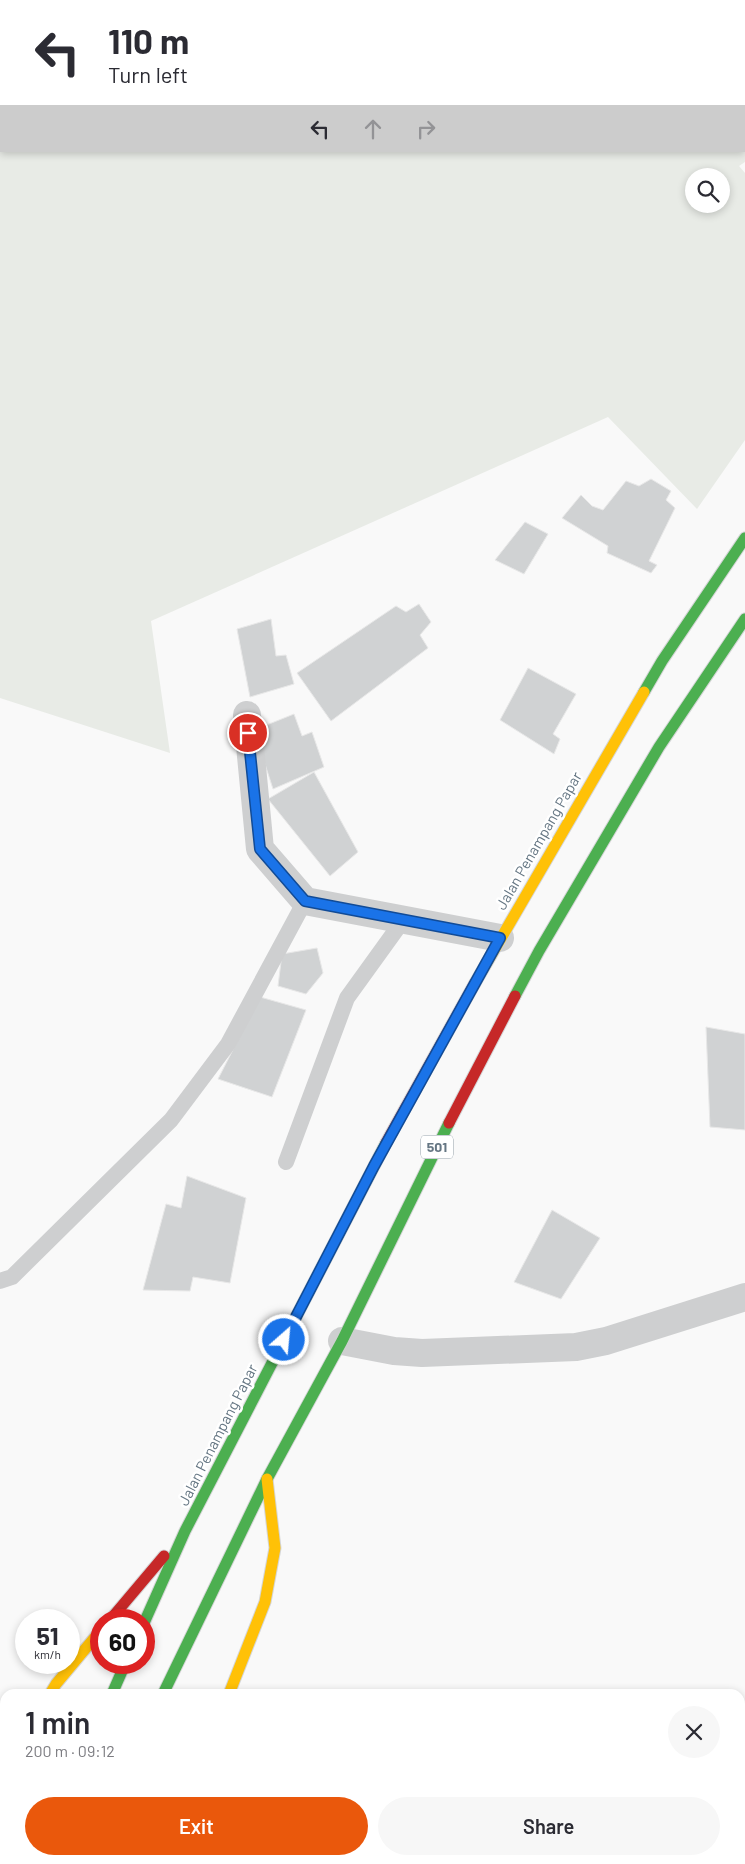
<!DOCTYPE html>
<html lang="en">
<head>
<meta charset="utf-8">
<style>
  :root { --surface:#fff; --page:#f7f7f7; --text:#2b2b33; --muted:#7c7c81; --accent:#ea580c }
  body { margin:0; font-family:Barlow,sans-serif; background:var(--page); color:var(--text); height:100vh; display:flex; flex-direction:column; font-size:19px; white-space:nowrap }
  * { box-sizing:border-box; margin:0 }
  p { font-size:16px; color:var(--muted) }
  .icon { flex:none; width:28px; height:28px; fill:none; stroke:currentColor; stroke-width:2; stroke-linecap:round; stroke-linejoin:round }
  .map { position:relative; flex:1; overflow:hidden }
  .details { position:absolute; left:0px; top:1689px; width:745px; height:176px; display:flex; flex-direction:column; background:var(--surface); border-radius:15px 15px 0 0; box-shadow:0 2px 8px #0003 }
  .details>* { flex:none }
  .guide { position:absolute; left:0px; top:0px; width:745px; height:152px; box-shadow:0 2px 8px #0003; background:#fff; color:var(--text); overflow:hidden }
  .fabs { position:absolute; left:685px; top:168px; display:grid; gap:10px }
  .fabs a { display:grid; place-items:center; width:45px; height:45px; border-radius:50%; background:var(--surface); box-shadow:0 2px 8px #0003; font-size:25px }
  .speed { position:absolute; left:15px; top:1609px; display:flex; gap:10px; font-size:25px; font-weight:700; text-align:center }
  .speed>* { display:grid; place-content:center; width:65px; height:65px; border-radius:50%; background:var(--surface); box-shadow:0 2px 8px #0003; line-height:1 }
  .speed small { font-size:12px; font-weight:400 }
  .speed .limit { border:8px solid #d22; background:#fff; color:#111 }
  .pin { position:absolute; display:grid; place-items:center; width:42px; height:42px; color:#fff; margin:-21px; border:2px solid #fff; border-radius:50%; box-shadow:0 1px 5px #0007 }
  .me { position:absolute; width:55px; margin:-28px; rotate:27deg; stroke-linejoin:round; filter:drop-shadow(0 0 4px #0008) }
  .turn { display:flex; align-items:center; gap:18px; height:105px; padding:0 25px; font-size:22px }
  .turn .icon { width:65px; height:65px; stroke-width:2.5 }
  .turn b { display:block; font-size:35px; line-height:42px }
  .lanes { display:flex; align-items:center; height:48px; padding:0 25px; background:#0003; justify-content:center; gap:25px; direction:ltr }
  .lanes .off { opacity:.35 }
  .round { display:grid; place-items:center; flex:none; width:52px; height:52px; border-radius:26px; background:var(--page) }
  .head { display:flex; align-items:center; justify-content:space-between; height:85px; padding:0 25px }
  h1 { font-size:30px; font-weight:600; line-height:38px }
  .button { display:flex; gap:10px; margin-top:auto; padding:10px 25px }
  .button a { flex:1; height:58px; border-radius:30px; background:var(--accent); color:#fff; font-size:20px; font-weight:600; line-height:58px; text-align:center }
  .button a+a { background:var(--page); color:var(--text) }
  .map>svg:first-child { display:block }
  .green { fill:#e8ebe6; fill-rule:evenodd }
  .building { fill:#d0d2d3; stroke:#e8e8e8 }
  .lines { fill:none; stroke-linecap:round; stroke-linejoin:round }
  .fast-casing { stroke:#d5d6d7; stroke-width:13 }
  .slow-casing { stroke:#d5d6d7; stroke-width:13 }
  .jam-casing { stroke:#d5d6d7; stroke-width:13 }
  .lane { stroke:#cecfd0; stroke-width:16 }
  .street { stroke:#cecfd0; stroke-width:28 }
  .fast { stroke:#4caf50; stroke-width:11 }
  .slow { stroke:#ffc107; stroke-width:11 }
  .jam { stroke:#c62828; stroke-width:11 }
  .route-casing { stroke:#114b97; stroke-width:12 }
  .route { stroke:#1a73e8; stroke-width:9 }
  .labels { text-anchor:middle; stroke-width:5; stroke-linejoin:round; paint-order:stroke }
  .shield { fill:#fff; stroke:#939fa8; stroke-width:1 }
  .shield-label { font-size:14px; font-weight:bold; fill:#657683 }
  .street-label { font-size:15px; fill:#657683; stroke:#fff }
</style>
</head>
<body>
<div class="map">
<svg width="745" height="1864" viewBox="0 0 745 1864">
  <rect width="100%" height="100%" fill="#f9f9f9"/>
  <path class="green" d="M0,0H745V162L739,166L745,173V440L697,509L608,417L151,621L170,753L0,698ZM1,1H744V151H1ZM694,176H721V204H694Z"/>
  <g class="building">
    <polygon points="651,479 671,491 666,500 675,508 649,561 657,565 651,573 607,553 608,546 562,518 581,495 592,506 603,510 626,481 639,486"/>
    <polygon points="525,522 548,534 524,574 495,560"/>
    <polygon points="419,604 431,622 420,635 428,648 331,721 297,673 396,606 406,612"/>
    <polygon points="271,619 276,656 286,655 294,684 250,697 237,629"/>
    <polygon points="528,668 576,694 553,734 560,739 554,754 500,720"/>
    <polygon points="294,714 302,736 312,732 324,767 273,789 254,730"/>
    <polygon points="314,772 358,852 330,876 268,799"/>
    <polygon points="317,948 323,973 306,994 278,986 282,954"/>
    <polygon points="260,997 306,1010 272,1097 218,1079"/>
    <polygon points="706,1027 745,1034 745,1130 710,1127"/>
    <polygon points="187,1176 246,1198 230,1283 193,1277 190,1291 143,1290 166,1204 181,1208"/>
    <polygon points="552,1210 600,1238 561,1299 514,1282"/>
  </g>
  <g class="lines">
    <defs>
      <g id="fast">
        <polyline points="644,692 662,661 745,538"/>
        <polyline points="515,996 539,951 659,747 745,619"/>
        <polyline points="144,1623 185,1531 386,1143"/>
        <polyline points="112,1694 126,1662"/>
        <polyline points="163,1694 267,1479 342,1341 449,1123"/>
        <polyline points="0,1795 3,1768 5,1765"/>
        <polyline points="0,1817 5,1821"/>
        <polyline points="160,1864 162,1860"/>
      </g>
      <g id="slow">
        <polyline points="475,983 644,692"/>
        <polyline points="50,1694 56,1684 101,1630"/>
        <polyline points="229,1694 265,1602 275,1548 267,1479"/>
        <polyline points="61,1860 69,1864"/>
        <polyline points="22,1864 25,1860"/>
      </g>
      <g id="jam">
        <polyline points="449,1123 515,996"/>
        <polyline points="386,1143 475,983"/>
        <polyline points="110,1620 164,1556"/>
      </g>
    </defs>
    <use href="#fast" class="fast-casing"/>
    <use href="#slow" class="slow-casing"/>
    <use href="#jam" class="jam-casing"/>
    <g class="lane">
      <polyline points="286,1162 347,998 404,919"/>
      <polyline points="0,1281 12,1277 171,1120 228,1044 305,901"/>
    </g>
    <g class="street">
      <polyline points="247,715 260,849 305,901 500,938"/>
      <polyline points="342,1341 394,1351 422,1353 576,1347 606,1341 745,1297"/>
      <polyline points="435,1860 442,1864"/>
    </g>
    <use href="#fast" class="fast"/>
    <use href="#slow" class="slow"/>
    <use href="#jam" class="jam"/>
  </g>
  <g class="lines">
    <defs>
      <polyline id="route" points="248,733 260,849 305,901 500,938 374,1166 284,1340"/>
    </defs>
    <use href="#route" class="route-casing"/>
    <use href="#route" class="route"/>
  </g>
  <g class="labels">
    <rect class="shield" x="421" y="1135.5" width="32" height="23" rx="4"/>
    <g class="shield-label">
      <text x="437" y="1152">501</text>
    </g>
    <g class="street-label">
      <text transform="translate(539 841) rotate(-60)" y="5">Jalan Penampang Papar</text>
      <text transform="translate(218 1435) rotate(-63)" y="5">Jalan Penampang Papar</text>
    </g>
  </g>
</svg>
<div class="fabs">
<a><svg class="icon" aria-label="search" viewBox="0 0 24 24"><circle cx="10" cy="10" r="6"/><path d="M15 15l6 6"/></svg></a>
</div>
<div class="speed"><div>51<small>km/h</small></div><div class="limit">60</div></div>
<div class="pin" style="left:248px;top:733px;background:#d93025"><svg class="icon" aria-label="arrive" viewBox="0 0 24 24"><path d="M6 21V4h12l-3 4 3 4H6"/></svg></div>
<svg class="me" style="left:284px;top:1340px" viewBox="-20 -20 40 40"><circle r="17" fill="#1a73e8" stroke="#fff" stroke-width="3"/><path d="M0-11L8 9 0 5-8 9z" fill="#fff"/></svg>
<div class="guide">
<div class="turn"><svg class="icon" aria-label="left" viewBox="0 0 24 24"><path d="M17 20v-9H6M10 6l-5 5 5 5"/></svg><div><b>110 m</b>Turn left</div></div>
<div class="lanes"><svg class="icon" aria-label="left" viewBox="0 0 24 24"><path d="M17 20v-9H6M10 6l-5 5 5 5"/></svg><svg class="icon off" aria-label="ahead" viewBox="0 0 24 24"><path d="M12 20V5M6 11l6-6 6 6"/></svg><svg class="icon off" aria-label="right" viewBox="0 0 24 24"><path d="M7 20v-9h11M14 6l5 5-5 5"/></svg></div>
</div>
<section class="details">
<div class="head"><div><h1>1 min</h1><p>200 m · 09:12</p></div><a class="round"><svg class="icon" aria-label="close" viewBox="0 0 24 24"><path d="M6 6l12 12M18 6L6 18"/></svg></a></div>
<div class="button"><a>Exit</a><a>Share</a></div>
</section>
</div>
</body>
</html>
